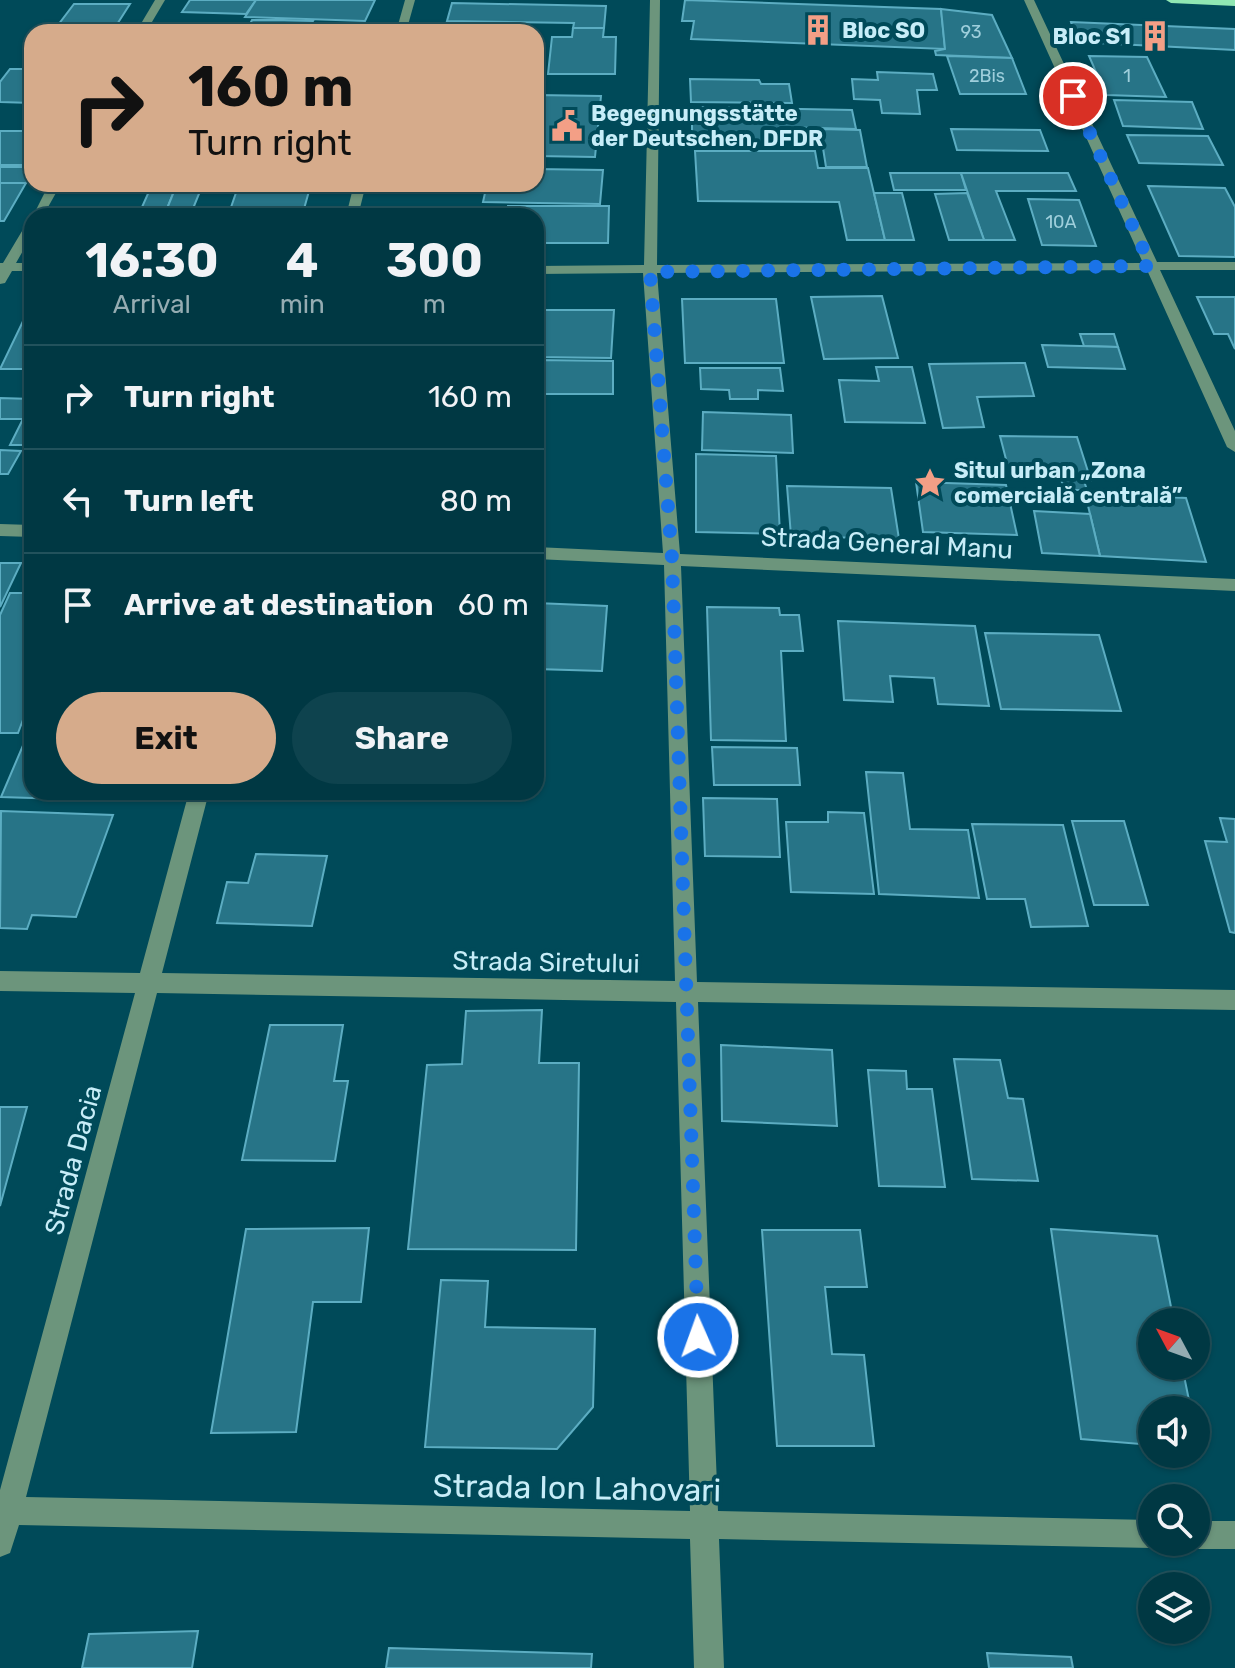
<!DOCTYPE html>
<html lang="en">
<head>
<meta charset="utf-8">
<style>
  :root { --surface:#003843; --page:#0e434e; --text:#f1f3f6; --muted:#95acb2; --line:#22525c; --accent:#d6ab8b }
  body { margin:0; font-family:Rubik,sans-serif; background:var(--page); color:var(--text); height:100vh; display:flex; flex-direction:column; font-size:30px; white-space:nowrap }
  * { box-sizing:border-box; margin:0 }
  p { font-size:26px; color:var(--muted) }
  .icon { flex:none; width:44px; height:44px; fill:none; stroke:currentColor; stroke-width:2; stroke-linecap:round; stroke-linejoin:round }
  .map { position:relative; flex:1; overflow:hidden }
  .drawer { position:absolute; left:24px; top:208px; width:520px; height:592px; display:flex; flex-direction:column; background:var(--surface); border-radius:24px; box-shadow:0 2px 6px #0004,0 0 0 2px var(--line) }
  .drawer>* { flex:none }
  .hud { position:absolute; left:24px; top:24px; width:520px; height:168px; border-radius:24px; box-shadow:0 2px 6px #0004,0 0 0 2px var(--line); background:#d6ab8b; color:#111; overflow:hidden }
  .needle { width:52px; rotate:311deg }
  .tools { position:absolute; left:1138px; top:1308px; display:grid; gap:16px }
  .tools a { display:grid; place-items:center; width:72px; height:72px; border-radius:50%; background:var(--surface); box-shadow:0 2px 6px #0004,0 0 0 2px var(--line); font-size:40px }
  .pin { position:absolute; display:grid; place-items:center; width:68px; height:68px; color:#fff; margin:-34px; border:4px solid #fff; border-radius:50%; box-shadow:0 2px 8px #0007 }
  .me { position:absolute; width:88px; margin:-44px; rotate:358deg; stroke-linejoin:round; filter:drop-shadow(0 0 6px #0008) }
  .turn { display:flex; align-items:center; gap:28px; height:168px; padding:0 32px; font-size:36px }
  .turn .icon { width:104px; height:104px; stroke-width:2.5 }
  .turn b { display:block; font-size:56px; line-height:68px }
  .eta { display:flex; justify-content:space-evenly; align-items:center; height:136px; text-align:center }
  .eta b { font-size:48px; font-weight:700; line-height:56px }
  .primary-button { display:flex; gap:16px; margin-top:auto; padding:16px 32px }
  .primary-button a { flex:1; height:92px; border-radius:48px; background:var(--accent); color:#111; font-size:32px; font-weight:700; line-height:92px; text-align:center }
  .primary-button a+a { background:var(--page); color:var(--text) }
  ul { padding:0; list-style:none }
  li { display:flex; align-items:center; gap:24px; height:104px; padding:0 32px; border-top:2px solid var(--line) }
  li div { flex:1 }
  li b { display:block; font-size:30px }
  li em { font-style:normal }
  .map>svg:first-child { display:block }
  .building { fill:#277487; stroke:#5cadc2; stroke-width:2 }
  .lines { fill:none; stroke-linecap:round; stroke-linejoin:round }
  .minor { fill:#6c957c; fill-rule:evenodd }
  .major { fill:#90e7b3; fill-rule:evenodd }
  .route { stroke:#1a73e8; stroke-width:14; stroke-dasharray:0 25.2 }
  .labels { text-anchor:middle; stroke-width:8; stroke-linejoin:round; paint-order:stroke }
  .far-number-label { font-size:18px; fill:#9fcfdc }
  .far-poi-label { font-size:22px; font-weight:bold; fill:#c7edf8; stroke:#004a59; text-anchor:start }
  .street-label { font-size:26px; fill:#c7edf8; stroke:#004a59 }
  .near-street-label { font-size:32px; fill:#c7edf8; stroke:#004a59 }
</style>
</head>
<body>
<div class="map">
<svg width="1235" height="1668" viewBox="0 0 1235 1668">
  <rect width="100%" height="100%" fill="#004a59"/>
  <g class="building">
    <polygon points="190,0 256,0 246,14 182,12"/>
    <polygon points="256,0 375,0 365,21 245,17"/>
    <polygon points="685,0 941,9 945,49 691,39 694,21 682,21"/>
    <polygon points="452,3 606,6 604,28 573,28 574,23 447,21"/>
    <polygon points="74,4 130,4 114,29 55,29"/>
    <polygon points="941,9 992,15 1012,58 936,55 935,51 945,49"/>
    <polygon points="252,20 284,20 313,21 307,32 246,32"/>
    <polygon points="1071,22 1235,29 1235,50 1077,42"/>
    <polygon points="573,28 604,28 603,37 616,37 615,74 548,74 552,37 572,37"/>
    <polygon points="947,56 1012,58 1026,94 960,94"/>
    <polygon points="1089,56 1147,57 1166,97 1106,95"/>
    <polygon points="10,69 32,69 32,103 0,102 0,82"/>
    <polygon points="877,72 933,74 937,90 917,90 920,114 882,113 880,100 854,99 852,79 878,80"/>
    <polygon points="690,79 759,80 761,84 789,84 792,103 691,102"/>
    <polygon points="536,95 601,96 595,157 536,156"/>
    <polygon points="1114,100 1192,102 1203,129 1123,126"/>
    <polygon points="692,107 852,110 856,129 779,127 780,142 692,140"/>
    <polygon points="820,129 860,130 867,167 826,167"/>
    <polygon points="951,129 1040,130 1048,151 957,150"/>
    <polygon points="0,131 32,131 32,158 28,165 0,165"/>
    <polygon points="1127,135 1208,136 1223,165 1139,163"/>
    <polygon points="695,151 815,151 818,168 868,168 885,240 847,240 839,202 698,201"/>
    <polygon points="0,167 26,167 24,171 32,173 26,183 0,183"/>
    <polygon points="536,169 603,170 600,204 483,202 487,184 536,184"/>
    <polygon points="890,173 961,173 966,190 894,190"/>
    <polygon points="961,173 1068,173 1076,191 996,191 1015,240 984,240"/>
    <polygon points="0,183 26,183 4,221 0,221"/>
    <polygon points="104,184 177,184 164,216 138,216 151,187 103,187"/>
    <polygon points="177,184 203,184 190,216 164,216"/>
    <polygon points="239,184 311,184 302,216 228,216"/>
    <polygon points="1148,186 1225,188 1235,207 1235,257 1179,256"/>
    <polygon points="874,193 902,193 914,240 885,240"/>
    <polygon points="967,193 984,240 949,240 935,194"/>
    <polygon points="1028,199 1079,200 1096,246 1042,245"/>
    <polygon points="508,206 609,206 608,243 536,243 536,216 507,216"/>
    <polygon points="504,207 503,216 390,216 392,208"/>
    <polygon points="882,296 898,358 824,359 811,297"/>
    <polygon points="1197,297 1235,297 1235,349 1228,334 1214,334"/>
    <polygon points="682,299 776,299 784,363 685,363"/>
    <polygon points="544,310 614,310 611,358 536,357 536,337 542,337"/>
    <polygon points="25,317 32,317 32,369 0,369"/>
    <polygon points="1080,334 1114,334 1118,347 1084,346"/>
    <polygon points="1042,345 1118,347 1125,369 1048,367"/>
    <polygon points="537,360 613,361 613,394 536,394"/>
    <polygon points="1025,363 1034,396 977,397 984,427 943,428 929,364"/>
    <polygon points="876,367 912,367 925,423 845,422 839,380 879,381"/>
    <polygon points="700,368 780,368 783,391 758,390 758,399 730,399 729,390 701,389"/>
    <polygon points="0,398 32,399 32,445 10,445 23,419 0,419"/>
    <polygon points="703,412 791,415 793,453 702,450"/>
    <polygon points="1000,436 1077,437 1091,481 1084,481 1087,490 1064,490 1058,468 1008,467"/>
    <polygon points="0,450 21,451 8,474 0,474"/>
    <polygon points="696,454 776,456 780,534 696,532"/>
    <polygon points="916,482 1006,485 1017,535 923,532"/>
    <polygon points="787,486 891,488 899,539 791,536"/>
    <polygon points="1085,493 1186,498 1206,562 1100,556"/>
    <polygon points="1034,511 1090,514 1100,556 1042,553"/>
    <polygon points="0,563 21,563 0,607"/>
    <polygon points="10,593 32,593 32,696 18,733 0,733 0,615"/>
    <polygon points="536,603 607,606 602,671 536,669"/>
    <polygon points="707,607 779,608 780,615 799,615 803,651 781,651 786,741 711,740"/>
    <polygon points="838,621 975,626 989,706 938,704 934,678 890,676 893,702 844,700"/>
    <polygon points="985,633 1099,635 1121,711 1001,709"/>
    <polygon points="30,729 32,792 128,792 125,801 1,797"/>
    <polygon points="712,747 797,748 800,785 714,785"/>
    <polygon points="866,772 903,773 910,829 968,830 979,898 879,894"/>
    <polygon points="703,798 777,799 780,857 705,856"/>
    <polygon points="1,811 113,815 76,917 32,915 27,929 0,928"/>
    <polygon points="828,812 864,813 874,894 791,892 786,822 828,822"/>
    <polygon points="1220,818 1235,819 1235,933 1230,932 1205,841 1227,842"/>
    <polygon points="1072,821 1124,821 1148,905 1094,905"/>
    <polygon points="972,824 1063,825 1088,926 1031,927 1025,899 987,899"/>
    <polygon points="256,854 327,856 312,926 217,923 227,882 248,883"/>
    <polygon points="542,1010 539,1063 579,1063 576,1250 408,1249 427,1065 462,1064 466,1011"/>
    <polygon points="270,1025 343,1025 334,1081 348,1081 335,1161 242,1160"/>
    <polygon points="721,1045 832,1050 837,1126 722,1121"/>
    <polygon points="954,1059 1000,1060 1008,1098 1023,1099 1038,1181 972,1179"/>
    <polygon points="868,1070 906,1071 907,1089 932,1089 945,1187 879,1186"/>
    <polygon points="0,1107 27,1107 0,1206"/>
    <polygon points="369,1228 361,1302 313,1302 296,1432 211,1433 246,1229"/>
    <polygon points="1051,1229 1157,1236 1174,1322 1152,1322 1152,1366 1182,1366 1191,1410 1152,1410 1152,1445 1081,1439"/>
    <polygon points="762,1230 860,1230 867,1287 825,1287 832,1354 864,1355 874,1446 777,1446"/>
    <polygon points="441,1280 488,1281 485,1327 595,1329 593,1407 557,1449 425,1447"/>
    <polygon points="198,1631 192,1668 82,1668 89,1634"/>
    <polygon points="389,1648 592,1654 591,1668 386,1668"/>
    <polygon points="987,1653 1071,1657 1073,1668 989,1668"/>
  </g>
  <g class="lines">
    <g class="minor">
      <polygon points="155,0 165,0 146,32 136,32"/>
      <polygon points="405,0 415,0 406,32 396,32"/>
      <path d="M650,0H660L657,265L1143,263L1024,0H1034L1157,262H1235V270H1160L1235,431V452L1227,447L1147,270L657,273L680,554L1235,579V591L681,566L697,982L1235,990V1010L698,1002L718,1511L1152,1520V1542L1162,1544L1152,1548L719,1539L724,1668H694L690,1539L19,1525L10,1553L0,1557V1490L135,993L0,991V971L140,973L189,792H209L162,973L675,981L664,565L536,559V547L663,553L643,273L536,274V266L644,265ZM157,993L676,1002L690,1511L26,1497Z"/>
      <polygon points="49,184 61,184 43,216 32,218"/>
      <polygon points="354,184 366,184 358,216 346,216"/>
      <polygon points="32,220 32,235 16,263 32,263 32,271 12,271 5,283 0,284 0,263 3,263 28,221"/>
      <polygon points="0,524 32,525 32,537 0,536"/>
      <polygon points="1196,1521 1235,1521 1235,1549 1196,1549 1186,1545 1185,1542 1196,1542"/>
    </g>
    <polygon class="major" points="1166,0 1235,0 1235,6 1171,3"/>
  </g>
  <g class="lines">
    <polyline class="route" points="698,1337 672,559 650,272 1151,266 1073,96"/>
  </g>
  <defs>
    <symbol id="building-bare" viewBox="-9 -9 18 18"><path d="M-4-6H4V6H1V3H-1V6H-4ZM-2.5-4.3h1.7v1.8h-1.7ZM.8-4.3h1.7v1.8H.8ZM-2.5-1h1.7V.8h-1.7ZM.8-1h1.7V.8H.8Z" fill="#f39f86" stroke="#004a59" stroke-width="2.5" paint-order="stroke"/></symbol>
    <symbol id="civic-bare" viewBox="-9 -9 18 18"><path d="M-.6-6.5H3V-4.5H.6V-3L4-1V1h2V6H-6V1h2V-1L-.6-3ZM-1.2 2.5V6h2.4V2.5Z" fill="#f39f86" stroke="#004a59" stroke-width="2.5" paint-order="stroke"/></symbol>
    <symbol id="sight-bare" viewBox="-9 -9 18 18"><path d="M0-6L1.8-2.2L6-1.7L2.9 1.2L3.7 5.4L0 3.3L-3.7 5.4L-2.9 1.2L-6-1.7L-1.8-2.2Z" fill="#f39f86" stroke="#004a59" stroke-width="2.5" paint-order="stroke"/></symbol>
  </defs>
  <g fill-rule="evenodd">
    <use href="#building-bare" x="796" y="8" width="44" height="44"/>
    <use href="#building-bare" x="1133" y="14" width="44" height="44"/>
    <use href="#civic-bare" x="545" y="104" width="44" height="44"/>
    <use href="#sight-bare" x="908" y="461" width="44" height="44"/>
  </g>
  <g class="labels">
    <g class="far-number-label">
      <text x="971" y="38">93</text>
      <text x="987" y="82">2Bis</text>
      <text x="1127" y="82">1</text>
      <text x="1061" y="228">10A</text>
    </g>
    <g class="far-poi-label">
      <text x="842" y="38">Bloc SO</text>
      <text x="1131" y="44" text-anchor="end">Bloc S1</text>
      <text x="591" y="121">Begegnungsstätte<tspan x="591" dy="25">der Deutschen, DFDR</tspan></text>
      <text x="954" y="478">Situl urban „Zona<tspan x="954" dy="25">comercială centrală”</tspan></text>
    </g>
    <g class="street-label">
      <text transform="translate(887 543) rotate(3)" y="9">Strada General Manu</text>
      <text transform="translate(546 962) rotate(1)" y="9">Strada Siretului</text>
      <text transform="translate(73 1160) rotate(-75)" y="9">Strada Dacia</text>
    </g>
    <g class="near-street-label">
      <text transform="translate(577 1488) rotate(1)" y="11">Strada Ion Lahovari</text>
    </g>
  </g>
</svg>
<div class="tools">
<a><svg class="needle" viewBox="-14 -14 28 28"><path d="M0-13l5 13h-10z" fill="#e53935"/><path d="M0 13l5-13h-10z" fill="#95acb2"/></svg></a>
<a><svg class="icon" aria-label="sound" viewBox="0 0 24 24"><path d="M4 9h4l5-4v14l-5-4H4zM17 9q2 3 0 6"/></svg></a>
<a><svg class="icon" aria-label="search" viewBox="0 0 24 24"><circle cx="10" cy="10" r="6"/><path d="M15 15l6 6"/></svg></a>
<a><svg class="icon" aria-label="layers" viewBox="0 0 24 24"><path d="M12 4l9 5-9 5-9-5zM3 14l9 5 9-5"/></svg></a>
</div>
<div class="pin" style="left:1073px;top:96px;background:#d93025"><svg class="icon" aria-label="arrive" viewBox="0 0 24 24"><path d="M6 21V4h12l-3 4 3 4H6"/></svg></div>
<svg class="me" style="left:698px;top:1337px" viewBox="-20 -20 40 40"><circle r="17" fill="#1a73e8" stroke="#fff" stroke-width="3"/><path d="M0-11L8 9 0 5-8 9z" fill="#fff"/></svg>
<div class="hud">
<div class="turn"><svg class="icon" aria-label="right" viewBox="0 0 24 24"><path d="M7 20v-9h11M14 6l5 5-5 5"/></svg><div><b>160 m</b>Turn right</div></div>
</div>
<section class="drawer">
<div class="eta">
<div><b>16:30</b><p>Arrival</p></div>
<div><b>4</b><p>min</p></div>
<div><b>300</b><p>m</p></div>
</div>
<ul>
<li><svg class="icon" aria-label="right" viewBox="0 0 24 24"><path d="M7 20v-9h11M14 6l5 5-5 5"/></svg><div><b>Turn right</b></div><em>160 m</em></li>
<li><svg class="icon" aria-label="left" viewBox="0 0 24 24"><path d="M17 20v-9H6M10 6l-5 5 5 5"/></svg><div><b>Turn left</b></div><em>80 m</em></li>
<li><svg class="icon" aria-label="arrive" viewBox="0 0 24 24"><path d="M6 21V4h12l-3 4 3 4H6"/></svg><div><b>Arrive at destination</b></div><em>60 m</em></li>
</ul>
<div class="primary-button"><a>Exit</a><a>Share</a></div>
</section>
</div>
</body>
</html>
